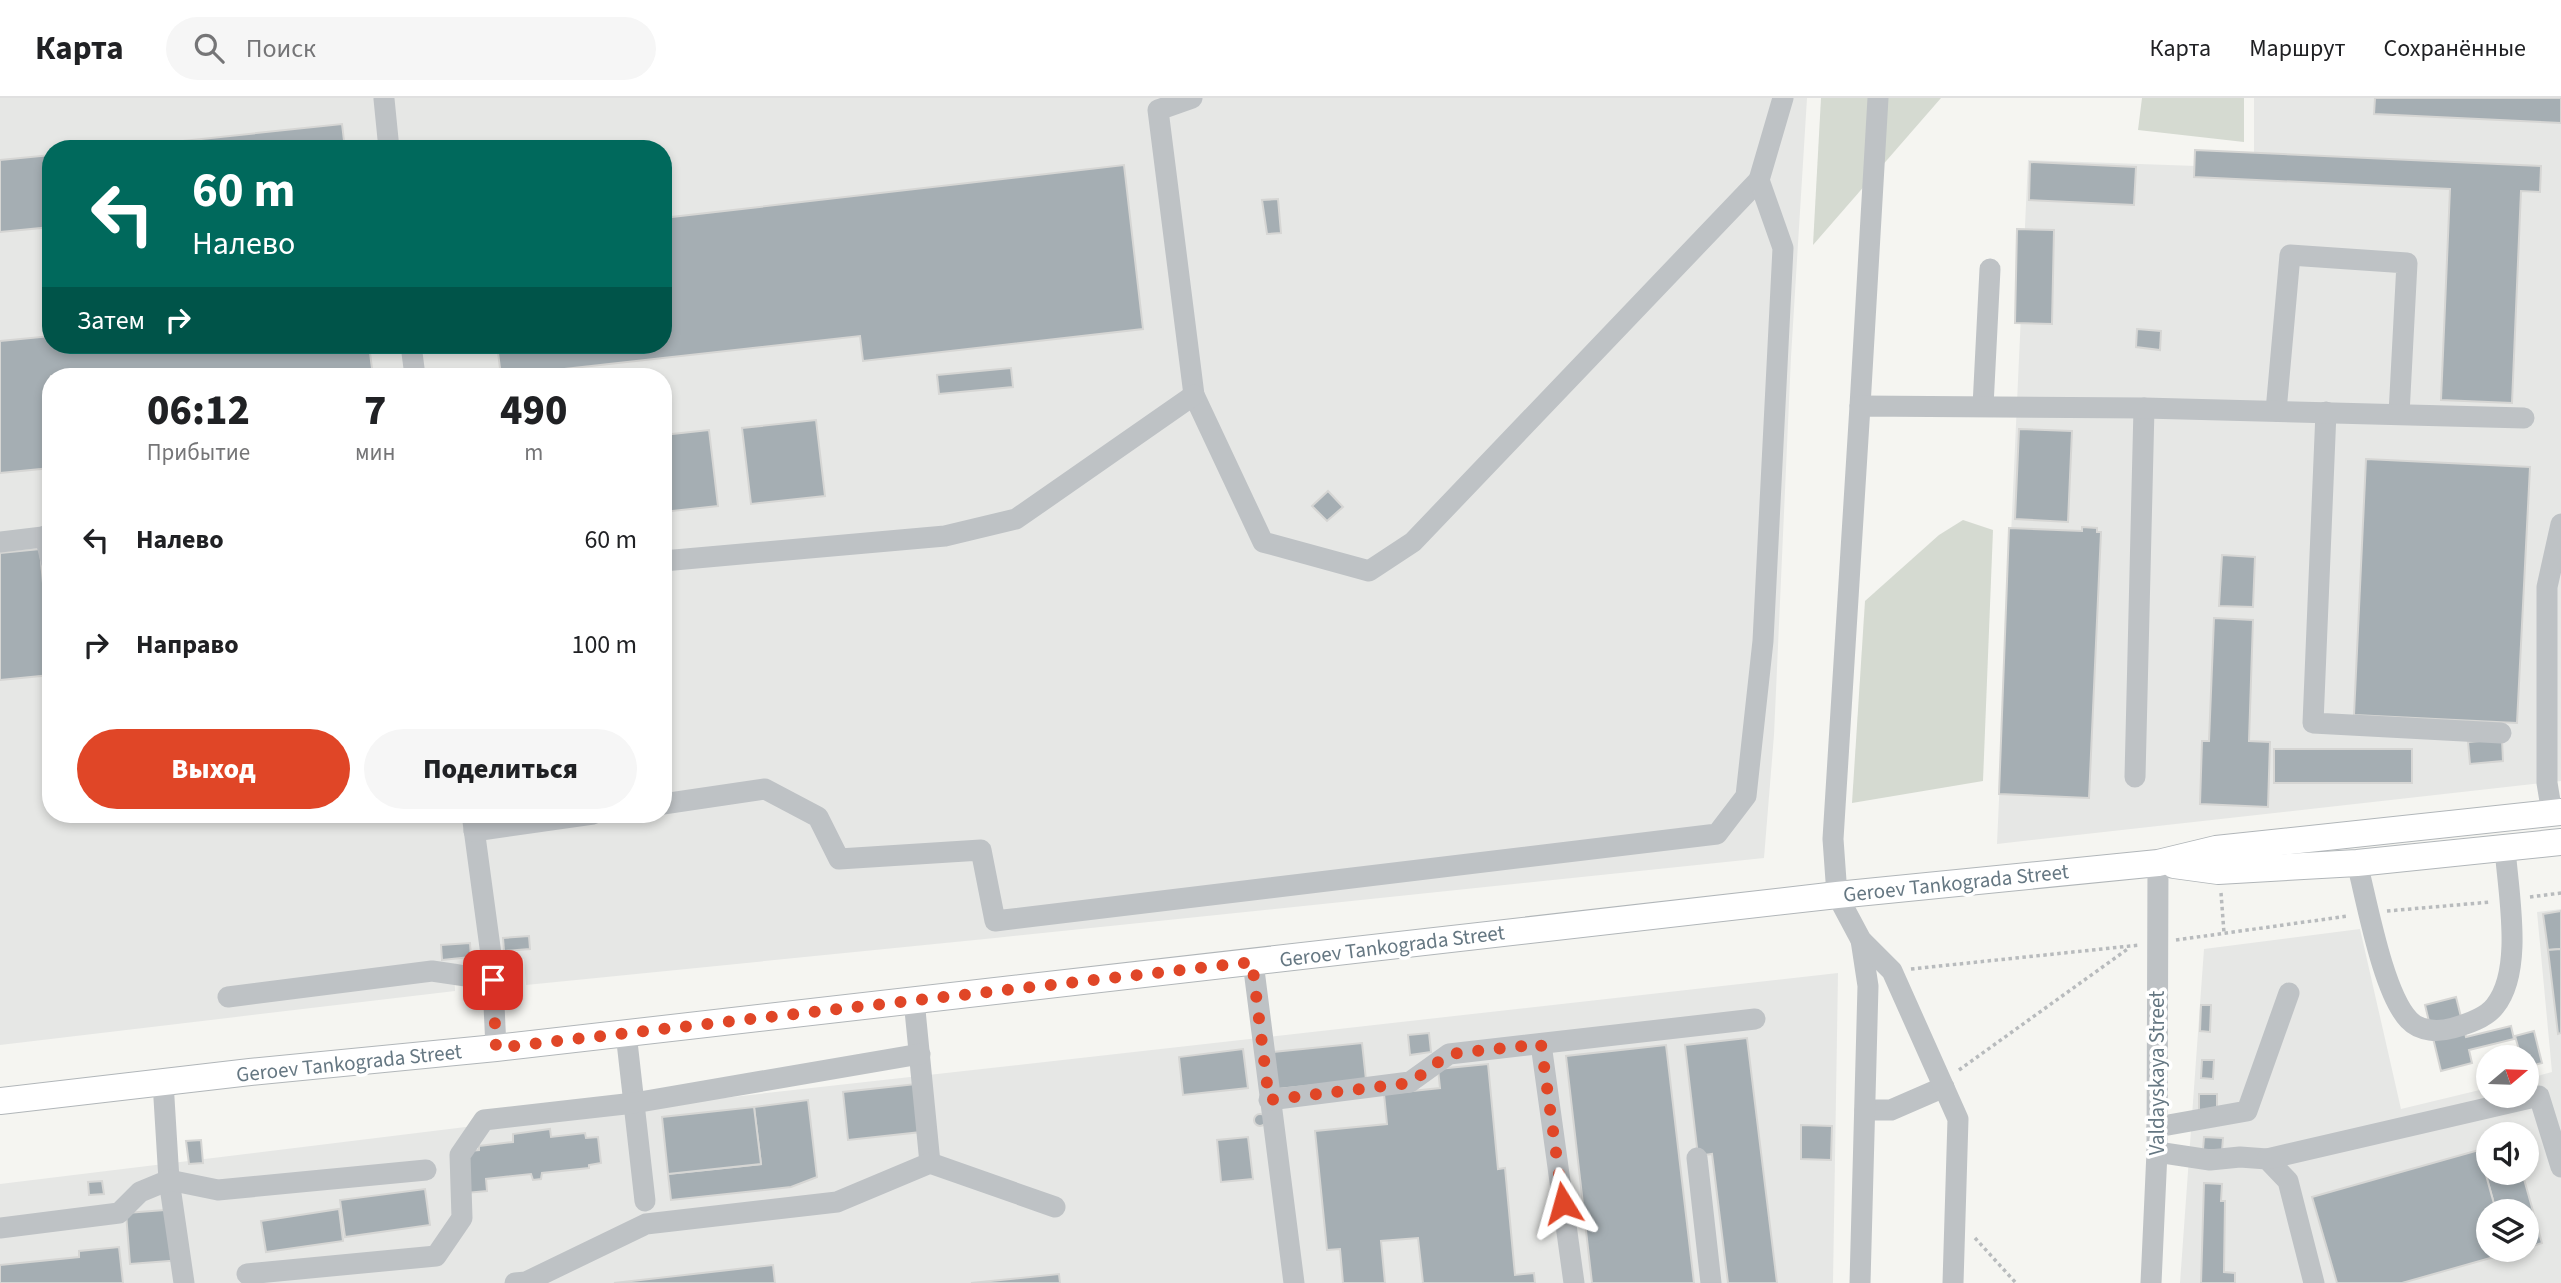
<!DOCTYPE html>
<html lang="ru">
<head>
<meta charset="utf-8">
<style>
  :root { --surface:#fff; --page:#f6f6f6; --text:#202124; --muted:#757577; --line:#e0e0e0; --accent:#e04627 }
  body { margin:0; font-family:"Source Sans 3",sans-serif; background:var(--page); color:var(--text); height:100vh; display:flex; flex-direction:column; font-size:26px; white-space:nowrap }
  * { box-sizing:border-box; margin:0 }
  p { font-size:23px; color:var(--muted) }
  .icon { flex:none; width:38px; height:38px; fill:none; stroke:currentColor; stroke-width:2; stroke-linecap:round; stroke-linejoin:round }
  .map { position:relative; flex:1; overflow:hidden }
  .drawer { position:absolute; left:42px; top:270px; width:630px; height:455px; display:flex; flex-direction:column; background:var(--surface); border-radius:28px; box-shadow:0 4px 10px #0003 }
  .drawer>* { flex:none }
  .hud { position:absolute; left:42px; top:42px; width:630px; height:214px; border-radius:28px; box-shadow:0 4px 10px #0003; background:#00695c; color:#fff; overflow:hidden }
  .needle { width:46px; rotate:71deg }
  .controls { position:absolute; left:2476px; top:947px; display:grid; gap:14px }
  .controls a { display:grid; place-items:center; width:63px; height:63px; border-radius:50%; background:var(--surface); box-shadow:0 4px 10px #0003; font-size:35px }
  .pin { position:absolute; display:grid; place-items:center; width:60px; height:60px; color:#fff; margin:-30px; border-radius:14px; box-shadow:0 4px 10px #0006 }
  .me { position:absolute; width:77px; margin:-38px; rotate:352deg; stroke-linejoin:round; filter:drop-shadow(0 0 5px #0008) }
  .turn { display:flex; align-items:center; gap:24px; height:147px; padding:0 35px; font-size:32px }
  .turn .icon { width:91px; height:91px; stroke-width:2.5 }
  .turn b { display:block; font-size:49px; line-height:60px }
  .then { display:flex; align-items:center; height:66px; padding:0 35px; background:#0003; gap:14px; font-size:26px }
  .eta { display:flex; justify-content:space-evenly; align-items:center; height:119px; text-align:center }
  .eta b { font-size:42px; font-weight:800; line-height:49px }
  .action { display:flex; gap:14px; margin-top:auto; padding:14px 35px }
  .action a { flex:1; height:80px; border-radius:42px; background:var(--accent); color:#fff; font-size:28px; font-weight:800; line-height:80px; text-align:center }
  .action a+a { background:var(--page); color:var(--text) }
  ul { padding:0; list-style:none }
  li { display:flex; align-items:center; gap:21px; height:105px; padding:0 35px }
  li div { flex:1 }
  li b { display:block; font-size:26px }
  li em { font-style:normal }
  header { display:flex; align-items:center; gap:42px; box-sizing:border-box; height:98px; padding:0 35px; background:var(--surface); border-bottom:2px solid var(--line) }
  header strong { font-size:33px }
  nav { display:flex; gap:38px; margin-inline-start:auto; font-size:24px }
  .search { width:490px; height:63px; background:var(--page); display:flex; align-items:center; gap:18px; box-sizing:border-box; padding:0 24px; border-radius:38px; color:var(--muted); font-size:26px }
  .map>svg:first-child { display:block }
  .built { fill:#e6e7e5; fill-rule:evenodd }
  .green { fill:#d5dad1 }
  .building { fill:#a5aeb3; stroke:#d6d6d4; stroke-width:2 }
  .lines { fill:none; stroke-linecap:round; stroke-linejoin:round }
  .major-casing { stroke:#b1b6b9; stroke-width:28 }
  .path { stroke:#b8bbbd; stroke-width:3.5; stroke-dasharray:3.5 3.5; stroke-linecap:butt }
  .minor { stroke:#bec2c5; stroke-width:21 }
  .major { stroke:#fff; stroke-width:26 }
  .route { stroke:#e04627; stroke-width:12; stroke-dasharray:0 21.6 }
  .labels { text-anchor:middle; stroke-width:7; stroke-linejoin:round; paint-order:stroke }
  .street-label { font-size:21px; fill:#657782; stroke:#fff }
</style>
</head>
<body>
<header>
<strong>Карта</strong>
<div class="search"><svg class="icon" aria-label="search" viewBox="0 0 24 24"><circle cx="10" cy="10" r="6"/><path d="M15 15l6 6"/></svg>Поиск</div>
<nav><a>Карта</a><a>Маршрут</a><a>Сохранённые</a></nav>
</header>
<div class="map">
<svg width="2561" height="1185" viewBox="0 0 2561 1185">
  <rect width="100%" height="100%" fill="#f5f5f1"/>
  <g class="built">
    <path d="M0,0H1807L1791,259L1774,637L1764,760L995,840L526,887L524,861L454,867L455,893L0,947ZM51,51H663V247H51ZM51,278H663V716H51Z"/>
    <polygon points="2254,0 2561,0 2561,683 1997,746 2028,62 2254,70"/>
    <path d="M2561,811V1185H2180L2204,851L2360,831L2401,1011L2488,990V998H2527V981L2552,974L2537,814ZM2488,1036H2527V1074H2488ZM2488,1113H2527V1152H2488Z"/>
    <polygon points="1838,875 1833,1185 0,1185 0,1086 482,1027"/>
  </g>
  <g class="green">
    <polygon points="1821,0 1941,0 1813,147"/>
    <polygon points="2142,0 2244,0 2244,44 2138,32"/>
    <polygon points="1963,422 1993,432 1983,683 1852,705 1865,503 1939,437"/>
  </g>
  <g class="building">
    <polygon points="2375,0 2561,0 2561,25 2374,16"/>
    <polygon points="342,26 345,51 107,51"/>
    <polygon points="2195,52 2541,68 2540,94 2521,93 2512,305 2441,302 2450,91 2194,79"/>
    <polygon points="51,57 51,129 0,134 0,62"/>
    <polygon points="2030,64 2136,69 2134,107 2029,102"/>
    <polygon points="1124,67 1143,231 863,263 860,238 501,278 497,247 663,247 663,120"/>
    <polygon points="1278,101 1281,135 1267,136 1262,102"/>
    <polygon points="2017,131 2054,132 2052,226 2015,225"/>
    <polygon points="2137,231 2161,233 2160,252 2136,249"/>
    <polygon points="51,238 51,247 369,247 373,278 51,278 51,370 0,375 0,243"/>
    <polygon points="1011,270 1013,289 939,296 937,277"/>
    <polygon points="816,322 825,398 751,406 742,330"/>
    <polygon points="2019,331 2072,333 2068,424 2015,421"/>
    <polygon points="709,332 718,408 663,414 663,337"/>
    <polygon points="2366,361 2530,369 2517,625 2354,617"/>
    <polygon points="1328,393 1343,409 1327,423 1312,408"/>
    <polygon points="2082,429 2097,430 2097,434 2101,434 2089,700 1999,696 2009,430 2082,433"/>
    <polygon points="40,451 51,577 0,582 0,455"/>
    <polygon points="2222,457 2255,459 2253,509 2219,508"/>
    <polygon points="2214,520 2253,522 2249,643 2270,644 2268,709 2200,706 2202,643 2209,643"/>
    <polygon points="2502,641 2503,663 2470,666 2468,644"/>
    <rect x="2274" y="651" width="138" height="34"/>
    <polygon points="2561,813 2561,851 2548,852 2543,816"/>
    <polygon points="529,838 530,851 504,853 503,840"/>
    <polygon points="470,845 471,859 442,862 441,847"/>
    <polygon points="2561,851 2561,935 2558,936 2548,852"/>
    <polygon points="2456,899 2466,939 2511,928 2514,941 2469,952 2472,965 2441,973 2425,907"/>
    <polygon points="2201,907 2211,907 2210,934 2200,933"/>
    <polygon points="2534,933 2542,965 2527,969 2527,959 2521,959 2515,938"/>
    <polygon points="1429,935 1431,954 1410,957 1408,937"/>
    <polygon points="1747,940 1777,1185 1728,1185 1712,1056 1698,1058 1685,947"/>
    <polygon points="1362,945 1366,982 1277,991 1273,954"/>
    <polygon points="1666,947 1694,1185 1592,1185 1566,958"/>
    <polygon points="1243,951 1248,990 1183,997 1179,959"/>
    <polygon points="2202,962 2214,962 2213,981 2201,980"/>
    <polygon points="1488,966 1498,1071 1505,1070 1515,1177 1534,1175 1535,1185 1423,1185 1418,1140 1381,1143 1385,1185 1343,1185 1340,1151 1327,1152 1315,1033 1387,1026 1384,996 1440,990 1438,971"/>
    <polygon points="916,986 921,1034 848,1042 843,994"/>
    <rect x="2199" y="996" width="18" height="16"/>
    <polygon points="808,1002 817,1079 791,1089 671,1102 668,1076 761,1066 754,1009"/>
    <polygon points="754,1009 761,1066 668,1076 662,1019"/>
    <circle cx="1260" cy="1022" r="6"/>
    <polygon points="1801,1027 1832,1028 1831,1062 1801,1061"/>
    <polygon points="550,1031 551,1039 585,1035 586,1040 598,1039 601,1065 589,1067 589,1070 542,1075 541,1081 533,1082 531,1076 486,1081 487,1093 466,1095 468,1053 479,1052 479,1048 513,1044 513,1036"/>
    <polygon points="1248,1039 1253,1081 1221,1084 1217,1042"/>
    <polygon points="2204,1039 2223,1040 2222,1053 2203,1052"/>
    <polygon points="201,1042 203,1065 189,1066 186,1043"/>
    <polygon points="2488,1050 2488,1074 2522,1074 2542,1145 2527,1150 2527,1113 2496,1113 2479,1052"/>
    <polygon points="2479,1052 2496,1113 2488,1113 2488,1152 2507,1152 2508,1155 2402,1185 2337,1185 2312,1099"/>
    <polygon points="102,1083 104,1096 89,1097 88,1084"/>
    <polygon points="2204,1085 2222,1086 2221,1103 2225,1103 2224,1174 2235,1175 2235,1185 2201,1185"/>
    <polygon points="425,1091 430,1127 345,1139 340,1102"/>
    <polygon points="178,1111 182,1162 130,1166 126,1115"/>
    <polygon points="339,1111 343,1143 266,1154 261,1123"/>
    <polygon points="119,1149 123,1185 0,1185 0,1167 79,1159 79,1153"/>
    <polygon points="773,1167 775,1185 614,1185"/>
    <polygon points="1059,1176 1060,1185 971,1185"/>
  </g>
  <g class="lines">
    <defs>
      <g id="major">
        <polyline points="2174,767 2218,773 2357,765 2561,744"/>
        <polyline points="0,1003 250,974 496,950 1837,797 2158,765 2216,751 2561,714"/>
      </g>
    </defs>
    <use href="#major" class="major-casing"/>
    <g class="path">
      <polyline points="2221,795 2224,835"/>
      <polyline points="2530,799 2561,795"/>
      <polyline points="2387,813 2491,804"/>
      <polyline points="2176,842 2348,818"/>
      <polyline points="1911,871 2140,847"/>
      <polyline points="1959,972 2129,850"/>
      <polyline points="1975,1140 2016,1185"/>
    </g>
    <g class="minor">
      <polyline points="1192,0 1158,12 1194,297 1263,444 1369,473 1413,444 1759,82"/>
      <polyline points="384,1 389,51"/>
      <polyline points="411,247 415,278"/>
      <polyline points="1860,308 1878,0"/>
      <polyline points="1983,308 1990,171"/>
      <polyline points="2276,313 2290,157 2407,165 2399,316"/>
      <polyline points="2326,314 2313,625 2501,635"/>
      <polyline points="45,438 51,463"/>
      <polyline points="0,444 51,438"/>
      <polyline points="663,463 945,438 1016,421 1194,297"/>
      <polyline points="2135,679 2144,310"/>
      <polyline points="663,706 765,691 818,719 839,761 981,752 995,823 1717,736 1746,698 1763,543 1783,150 1759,82 1783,0"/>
      <polyline points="2552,715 2547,685 2547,489 2561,426"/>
      <polyline points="472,716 492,864 496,950"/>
      <polyline points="474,733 593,716"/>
      <path d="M2357,765C2367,804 2383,895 2409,922C2420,934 2439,934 2453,930C2467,926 2486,920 2495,908C2524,872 2508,794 2505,750"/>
      <polyline points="1253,864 1294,1185"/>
      <polyline points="228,899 432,873 493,882"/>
      <polyline points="914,902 930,1065"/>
      <polyline points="626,935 645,1103"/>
      <polyline points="1541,946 1574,1185"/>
      <polyline points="163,984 169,1082 184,1185"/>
      <polyline points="1269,1002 1410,984 1449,956 1755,921"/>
      <polyline points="1865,1012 1891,1012 1944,989"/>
      <polyline points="2157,1029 2247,1013 2289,895"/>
      <polyline points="2157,1054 2210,1062 2240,1059 2267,1061 2288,1083 2314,1185"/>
      <polyline points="1697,1060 1711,1185"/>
      <polyline points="2267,1061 2539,998 2561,1069"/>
      <polyline points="0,1130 119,1115 140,1094 169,1082 218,1092 426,1072"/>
      <polyline points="247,1176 436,1158 462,1120 460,1057 484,1022 634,1005 920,956"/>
      <polyline points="515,1185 526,1184 646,1126 837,1104 930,1065 1055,1109"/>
      <polyline points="1860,1185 1868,888 1861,842"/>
      <polyline points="1953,1185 1958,1021 1892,873 1861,842 1837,797 1833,741 1860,308 2144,310 2524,320"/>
      <polyline points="2151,1185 2157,1054 2158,765"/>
    </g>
    <use href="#major" class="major"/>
  </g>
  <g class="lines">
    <polyline class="route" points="493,882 496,950 1252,864 1269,1002 1410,985 1449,956 1541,946 1563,1105"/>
  </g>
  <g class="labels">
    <g class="street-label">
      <text transform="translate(1956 785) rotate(-6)" y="7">Geroev Tankograda Street</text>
      <text transform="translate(1392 848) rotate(-7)" y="7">Geroev Tankograda Street</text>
      <text transform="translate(349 965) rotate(-6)" y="7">Geroev Tankograda Street</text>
      <text transform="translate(2157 975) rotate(-90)" y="7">Valdayskaya Street</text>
    </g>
  </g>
</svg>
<div class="controls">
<a><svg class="needle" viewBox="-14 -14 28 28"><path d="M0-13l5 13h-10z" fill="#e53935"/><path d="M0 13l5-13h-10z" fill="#757577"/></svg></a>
<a><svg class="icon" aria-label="sound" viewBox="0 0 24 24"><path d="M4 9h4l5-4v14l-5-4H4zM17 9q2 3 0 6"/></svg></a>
<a><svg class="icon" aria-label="layers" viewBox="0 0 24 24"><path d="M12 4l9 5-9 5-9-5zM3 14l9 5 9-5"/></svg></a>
</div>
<div class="pin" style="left:493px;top:882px;background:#d93025"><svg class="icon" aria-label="arrive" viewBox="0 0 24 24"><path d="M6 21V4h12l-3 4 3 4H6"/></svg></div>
<svg class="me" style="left:1563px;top:1105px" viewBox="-20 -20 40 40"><path d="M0-17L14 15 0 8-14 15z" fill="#e04627" stroke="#fff" stroke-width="4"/></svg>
<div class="hud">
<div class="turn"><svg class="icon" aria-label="left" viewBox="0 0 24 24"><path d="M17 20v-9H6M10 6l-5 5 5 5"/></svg><div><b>60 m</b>Налево</div></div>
<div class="then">Затем<svg class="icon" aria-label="right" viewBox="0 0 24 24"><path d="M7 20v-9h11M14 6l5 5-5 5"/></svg></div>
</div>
<section class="drawer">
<div class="eta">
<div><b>06:12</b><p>Прибытие</p></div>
<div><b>7</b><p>мин</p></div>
<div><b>490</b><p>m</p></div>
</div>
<ul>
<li><svg class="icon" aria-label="left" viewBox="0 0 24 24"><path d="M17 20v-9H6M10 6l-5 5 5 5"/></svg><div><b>Налево</b></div><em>60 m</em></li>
<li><svg class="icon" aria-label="right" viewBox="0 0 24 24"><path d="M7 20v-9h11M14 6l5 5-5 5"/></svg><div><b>Направо</b></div><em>100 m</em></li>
</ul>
<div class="action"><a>Выход</a><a>Поделиться</a></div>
</section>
</div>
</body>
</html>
